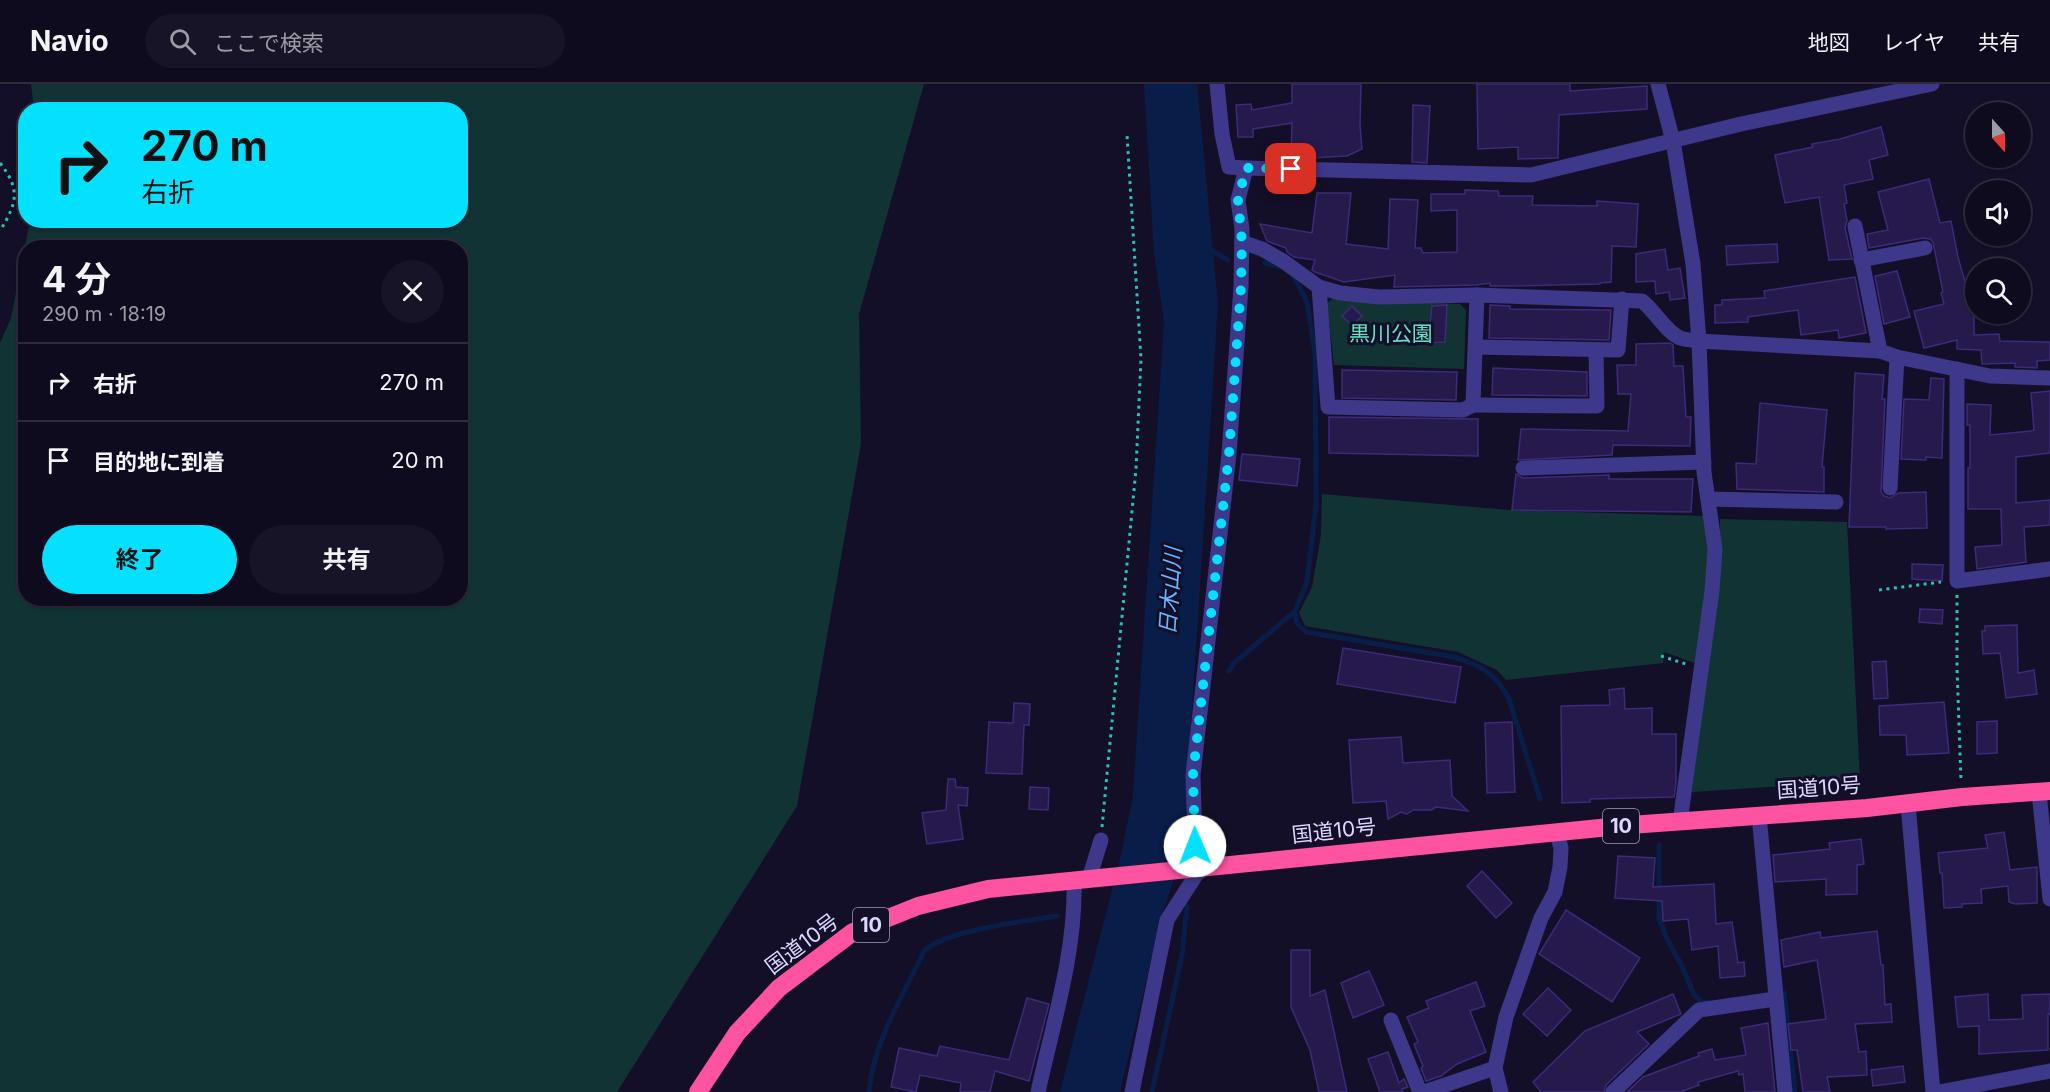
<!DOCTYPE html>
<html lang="ja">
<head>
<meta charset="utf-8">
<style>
  :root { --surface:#0f0b1f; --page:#181428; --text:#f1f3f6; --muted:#9b9ba4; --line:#2f2b3d; --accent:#03e1ff }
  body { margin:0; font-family:Inter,"Noto Sans JP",sans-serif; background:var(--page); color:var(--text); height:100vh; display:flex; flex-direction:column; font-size:22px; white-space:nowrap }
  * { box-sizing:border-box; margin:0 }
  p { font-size:20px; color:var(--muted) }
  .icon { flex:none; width:33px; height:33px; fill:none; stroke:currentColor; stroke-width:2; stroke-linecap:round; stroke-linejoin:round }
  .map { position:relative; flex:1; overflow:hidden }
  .drawer { position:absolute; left:18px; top:156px; width:450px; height:366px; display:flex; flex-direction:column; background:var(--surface); border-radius:24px; box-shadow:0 2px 4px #0004,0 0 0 2px var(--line) }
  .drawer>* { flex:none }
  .top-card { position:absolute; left:18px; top:18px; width:450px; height:126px; border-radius:24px; box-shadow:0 2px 4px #0004,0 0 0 2px var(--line); background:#03e1ff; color:#111; overflow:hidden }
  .needle { width:39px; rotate:159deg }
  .buttons { position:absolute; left:1965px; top:18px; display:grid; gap:12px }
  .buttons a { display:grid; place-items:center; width:66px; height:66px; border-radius:50%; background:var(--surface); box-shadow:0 2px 4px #0004,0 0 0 2px var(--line); font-size:30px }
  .pin { position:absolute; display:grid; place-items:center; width:51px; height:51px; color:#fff; margin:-26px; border-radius:12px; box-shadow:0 3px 9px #0006 }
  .me { position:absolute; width:66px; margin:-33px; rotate:359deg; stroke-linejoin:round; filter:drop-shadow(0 0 4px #0008) }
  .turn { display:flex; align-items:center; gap:21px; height:126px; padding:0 24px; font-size:27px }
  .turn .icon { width:78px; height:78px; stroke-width:2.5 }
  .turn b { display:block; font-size:42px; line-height:51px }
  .round { display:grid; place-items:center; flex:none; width:63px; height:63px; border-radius:32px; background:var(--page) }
  .summary { display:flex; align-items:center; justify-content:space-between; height:102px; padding:0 24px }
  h1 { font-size:36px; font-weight:700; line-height:45px }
  .primary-button { display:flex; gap:12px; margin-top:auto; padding:12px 24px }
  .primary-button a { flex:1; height:69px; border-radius:36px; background:var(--accent); color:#111; font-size:24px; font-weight:700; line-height:69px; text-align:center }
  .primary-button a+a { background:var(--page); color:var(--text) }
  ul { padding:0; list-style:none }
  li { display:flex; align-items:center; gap:18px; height:78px; padding:0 24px; border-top:2px solid var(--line) }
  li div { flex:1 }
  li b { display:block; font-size:22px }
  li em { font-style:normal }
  header { display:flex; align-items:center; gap:36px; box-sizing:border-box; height:84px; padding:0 30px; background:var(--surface); border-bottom:2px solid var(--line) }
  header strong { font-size:28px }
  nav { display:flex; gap:33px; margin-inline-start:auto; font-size:21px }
  .search { width:420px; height:54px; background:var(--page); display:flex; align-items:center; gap:15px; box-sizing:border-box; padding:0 21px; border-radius:33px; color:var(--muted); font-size:22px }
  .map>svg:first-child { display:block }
  .green { fill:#123333; fill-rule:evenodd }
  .water { fill:#081e49 }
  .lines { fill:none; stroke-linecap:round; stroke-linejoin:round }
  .stream { stroke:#081e49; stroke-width:5 }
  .building { fill:#251a4b; stroke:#3c2b78; stroke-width:1.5 }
  .path { stroke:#2ac0ba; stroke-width:3; stroke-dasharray:3 4.5; stroke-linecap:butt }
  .minor { stroke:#3d388a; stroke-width:15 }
  .highway { stroke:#ff52a1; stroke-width:18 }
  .route { stroke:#03e1ff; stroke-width:10; stroke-dasharray:0 18 }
  .labels { text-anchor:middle; stroke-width:6; stroke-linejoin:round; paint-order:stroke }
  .shield { fill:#140f29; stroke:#a19bbf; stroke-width:1.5 }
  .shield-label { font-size:20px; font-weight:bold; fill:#ddd7ff }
  .park-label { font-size:21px; fill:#5de5c6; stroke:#140f29 }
  .street-label { font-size:21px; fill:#ddd7ff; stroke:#140f29 }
  .water-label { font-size:22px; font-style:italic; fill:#65b5ff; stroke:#140f29 }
</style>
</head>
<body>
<header>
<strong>Navio</strong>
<div class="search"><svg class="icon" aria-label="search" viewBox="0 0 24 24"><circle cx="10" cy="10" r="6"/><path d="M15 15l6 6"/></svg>ここで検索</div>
<nav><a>地図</a><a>レイヤ</a><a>共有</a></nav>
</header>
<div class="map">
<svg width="2050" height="1008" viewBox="0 0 2050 1008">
  <rect width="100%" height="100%" fill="#140f29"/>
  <g class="green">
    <path d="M31,0H924L859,230L861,360L797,722L617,1008H0V259L11,234L30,137L460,136V26L34,25ZM26,164H460V514H26Z"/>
    <polygon points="1335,213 1346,216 1460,220 1466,226 1464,285 1334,281 1327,219"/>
    <polygon points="1322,410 1509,426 1703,432 1710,470 1695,579 1664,568 1663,579 1506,596 1497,586 1458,568 1305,542 1299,529 1312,503 1321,451"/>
    <polygon points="1720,435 1847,438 1860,697 1692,708 1720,481"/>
  </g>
  <polygon class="water" points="1144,0 1197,0 1218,220 1183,768 1162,830 1120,1008 1060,1008 1121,771 1133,712 1164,239 1154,168"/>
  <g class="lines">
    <g class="stream">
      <polyline points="1209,165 1228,176"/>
      <polyline points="1265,179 1281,183"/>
      <path d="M1295,527L1297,539L1306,548L1454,573C1482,582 1495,589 1509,615L1540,715"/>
      <polyline points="1229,587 1233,580 1295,527 1307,498 1316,420 1315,268 1307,218 1293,191"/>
      <polyline points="1659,761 1659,834 1667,855 1682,882 1694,911 1703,919 1708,918"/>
      <polyline points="1784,909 1795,1008"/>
      <path d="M869,1008C873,958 903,912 924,867C947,846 1025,837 1057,832"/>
      <polyline points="1152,1008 1182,871 1187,822"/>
    </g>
  </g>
  <g class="building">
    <polygon points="1292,0 1361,0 1360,41 1362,65 1347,72 1291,75 1292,39 1253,45 1253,53 1238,53 1236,21 1251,20 1252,26 1292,19"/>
    <polygon points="1477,0 1570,0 1570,7 1647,2 1647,25 1559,31 1558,74 1518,75 1518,63 1478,65"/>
    <polygon points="1413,21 1430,22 1427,79 1412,78"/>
    <polygon points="1881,43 1888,71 1869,76 1873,95 1844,101 1847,119 1844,120 1847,136 1845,144 1852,175 1829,176 1819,113 1785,119 1775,71 1813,63 1812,60 1840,55"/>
    <polygon points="1929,95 1940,139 1951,137 1958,173 1974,229 1974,251 1999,250 2000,257 2050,258 2050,276 2037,277 2037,284 2015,283 2015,279 1982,280 1981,266 1957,265 1957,256 1924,264 1914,227 1944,220 1941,209 1943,208 1933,158 1930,155 1923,154 1869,164 1867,150 1888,146 1878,108"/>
    <polygon points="1465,106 1498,107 1499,112 1533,112 1532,121 1597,122 1597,117 1638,120 1636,163 1612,162 1611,198 1600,199 1600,200 1510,202 1490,202 1490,199 1476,201 1394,203 1395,191 1344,198 1315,188 1312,186 1315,176 1294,173 1287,168 1286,164 1267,157 1260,140 1312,149 1317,109 1351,109 1346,160 1388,165 1390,115 1418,116 1415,164 1421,164 1423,169 1457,168 1457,126 1431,127 1431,110 1465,110"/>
    <polygon points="1777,160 1778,178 1727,181 1726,162"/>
    <polygon points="1665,165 1668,186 1680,184 1685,214 1670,216 1669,208 1656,210 1655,197 1636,198 1636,170"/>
    <polygon points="1897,187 1910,233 1884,240 1875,192"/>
    <polygon points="1855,193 1866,249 1839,254 1838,246 1801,251 1798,226 1748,233 1748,238 1715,239 1715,221 1722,221 1722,216 1765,214 1764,207"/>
    <polygon points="1447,221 1445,258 1428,259 1432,222"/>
    <polygon points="1490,221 1510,222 1510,225 1611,226 1609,256 1489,254"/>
    <polygon points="1352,222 1362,232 1352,241 1342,232"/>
    <polygon points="1670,259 1673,261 1674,282 1683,282 1686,333 1691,333 1690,362 1613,361 1612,371 1518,376 1521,345 1628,347 1631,310 1618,310 1617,281 1636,281 1636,260"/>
    <polygon points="1493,284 1587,288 1587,312 1492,311"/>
    <polygon points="1342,286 1457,288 1456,316 1342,314"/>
    <polygon points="1855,289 1884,291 1882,315 1885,315 1881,408 1884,412 1890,414 1898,409 1926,408 1927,444 1886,445 1886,443 1849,443"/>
    <polygon points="1931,294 1944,295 1942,374 1926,373 1926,376 1901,375 1904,315 1929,316"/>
    <polygon points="2050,307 2050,369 2016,373 2016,419 2050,416 2050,441 2024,443 2026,478 1977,485 1975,463 2002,461 2001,425 1968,425 1968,384 1970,384 1970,341 1967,341 1967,320 1991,321 1990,351 2031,347 2034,346 2031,309"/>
    <polygon points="1760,319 1827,326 1822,383 1824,383 1824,408 1737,405 1736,379 1756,380"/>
    <polygon points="1329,333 1478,335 1478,372 1329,369"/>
    <polygon points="1242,370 1300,375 1297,402 1239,396"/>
    <polygon points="1516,390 1523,394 1609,391 1609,395 1693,395 1691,428 1512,426"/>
    <polygon points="1912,480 1943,481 1942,497 1912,495"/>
    <polygon points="1920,525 1943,526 1942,540 1919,538"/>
    <polygon points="2017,541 2018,589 2034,586 2037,610 2006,614 2000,569 1983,570 1982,547 1985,547 1985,542"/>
    <polygon points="1343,564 1461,583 1455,619 1337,600"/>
    <polygon points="1886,577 1888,614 1874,615 1872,578"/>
    <polygon points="1624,604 1625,625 1652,624 1652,650 1676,650 1676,698 1674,713 1590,715 1590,718 1562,719 1561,622 1610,621 1609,606"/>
    <polygon points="1944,618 1949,669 1907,671 1906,651 1880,651 1879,622"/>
    <polygon points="1014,619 1030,620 1029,641 1024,641 1022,690 986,689 989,638 1013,639"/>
    <polygon points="1997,637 1997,669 1977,670 1977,638"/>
    <polygon points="1512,638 1515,708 1487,709 1485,639"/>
    <polygon points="1401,653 1403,679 1450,676 1452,712 1468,727 1436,723 1431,726 1413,726 1407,730 1401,728 1388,735 1386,717 1353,719 1349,656"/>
    <polygon points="948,695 955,695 956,703 968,704 967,722 958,721 963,755 927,760 922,729 946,726"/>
    <polygon points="1030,703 1049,704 1048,726 1029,725"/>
    <polygon points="2004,748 2010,786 2037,783 2037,819 2015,820 2009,818 2008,802 1981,805 1982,819 1962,820 1962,823 1944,824 1942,789 1940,789 1938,769 1988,764 1985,751"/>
    <polygon points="1861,755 1864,780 1857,781 1857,810 1826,811 1826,795 1775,798 1773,771 1830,765 1829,759"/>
    <polygon points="1618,772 1655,774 1653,803 1714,800 1716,840 1732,838 1738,879 1744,878 1745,892 1720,894 1718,862 1692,866 1688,835 1663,837 1662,817 1615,814"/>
    <polygon points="1482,787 1512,819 1496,834 1467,802"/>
    <polygon points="1566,826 1640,874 1612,918 1539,870"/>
    <polygon points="1877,847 1881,881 1883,881 1885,921 1891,920 1892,938 1855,940 1859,968 1866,967 1867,991 1827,993 1830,1008 1803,1008 1797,966 1791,966 1788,940 1826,935 1817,876 1784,883 1781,856 1820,848 1821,854"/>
    <polygon points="1291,866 1310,866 1310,912 1325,906 1347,1008 1319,1008 1310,966 1291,923"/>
    <polygon points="1369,887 1384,921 1353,934 1341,899"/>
    <polygon points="1476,898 1485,922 1470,927 1486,968 1457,980 1441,992 1426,997 1421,984 1423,982 1414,960 1418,958 1407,933 1429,924 1426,917"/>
    <polygon points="1548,904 1571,926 1547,952 1523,930"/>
    <polygon points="1673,910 1681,930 1637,948 1649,960 1606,1001 1604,1008 1541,1008 1533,998 1585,947"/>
    <polygon points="1988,910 1989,936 2023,935 2022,911 2050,910 2050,930 2048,930 2048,966 1979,970 1979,942 1958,943 1955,913"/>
    <polygon points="1027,914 1049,920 1029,997 995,987 990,1008 960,1008 961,999 920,991 916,1008 891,1003 899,964 937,972 940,962 1009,976"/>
    <polygon points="1768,939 1775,1008 1745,1008 1743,990 1739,991 1738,987 1698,998 1699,1001 1680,1008 1627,1008 1643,993 1699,972 1698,969 1712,965 1715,976 1746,971 1741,944"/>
    <polygon points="1388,968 1399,999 1404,995 1408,1003 1402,1005 1403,1008 1380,1008 1368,975"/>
    <polygon points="1903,982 1905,998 1873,1002 1871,986"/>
  </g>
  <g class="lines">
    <g class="path">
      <path d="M0,79C21,106 17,119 0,147"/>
      <polyline points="1879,506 1941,498"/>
      <polyline points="1957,511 1957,584 1961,696"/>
      <polyline points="1661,572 1686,580"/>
      <polyline points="1102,743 1136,385 1141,275 1127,51"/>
    </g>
    <g class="minor">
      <polyline points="1217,0 1222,50 1229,83 1246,84"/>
      <polyline points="1658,0 1673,57 1693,180 1699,257 1704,388 1715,465 1712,507 1680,738"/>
      <polyline points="1855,142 1880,267"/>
      <path d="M1242,158L1262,165L1283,177L1319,203L1340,209L1379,213L1477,211L1642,217C1655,227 1665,247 1680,254C1686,256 1693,256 1699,257L1880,267L1897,273L1990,292L2050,294"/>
      <polyline points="1861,176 1925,164"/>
      <polyline points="1319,203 1328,323 1463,326 1473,321 1477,211"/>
      <polyline points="1476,263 1618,266 1622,215"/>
      <polyline points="1957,285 1957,497 2050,485"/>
      <polyline points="1473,321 1597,322 1596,266"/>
      <polyline points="1523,384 1704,378"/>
      <polyline points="1890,404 1897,273"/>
      <polyline points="1709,415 1836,418"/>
      <polyline points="2039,708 2050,815"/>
      <polyline points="1908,720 1933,1008"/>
      <polyline points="1759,731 1785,1008"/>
      <polyline points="1089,795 1101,756"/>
      <polyline points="1391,936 1420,1008"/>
      <path d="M1038,1008C1053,939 1076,868 1074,797"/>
      <polyline points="1132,1008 1167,836 1196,791 1207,782 1195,762 1193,691 1229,370 1241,203 1242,145 1238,116 1246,84 1531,91 1741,40 1932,0"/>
      <polyline points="1424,1008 1495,984"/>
      <polyline points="1501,1008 1495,984 1506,933 1541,834 1555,808 1560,783 1561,764 1557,749"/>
      <polyline points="1613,1008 1699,926 1775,915"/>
      <polyline points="1939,1008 2050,987"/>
    </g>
    <polyline class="highway" points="698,1008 737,949 779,904 853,848 918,822 988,805 1630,741 1867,724 1962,713 2050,707"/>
  </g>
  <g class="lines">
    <polyline class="route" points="1195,762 1193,691 1229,370 1241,203 1242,158 1238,116 1246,84 1291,85"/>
  </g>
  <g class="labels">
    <g class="shield">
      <rect x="1603" y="725" width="36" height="34" rx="4.5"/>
      <rect x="853" y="824" width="36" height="34" rx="4.5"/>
    </g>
    <g class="shield-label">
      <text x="1621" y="749">10</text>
      <text x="871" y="848">10</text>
    </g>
    <g class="park-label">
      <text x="1391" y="257">黒川公園</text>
    </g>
    <g class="street-label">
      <text transform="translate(1819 704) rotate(-4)" y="7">国道10号</text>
      <text transform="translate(1334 747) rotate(-6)" y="7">国道10号</text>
      <text transform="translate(802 860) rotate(-37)" y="7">国道10号</text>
    </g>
    <g class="water-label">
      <text transform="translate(1170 507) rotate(-86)" y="8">日木山川</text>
    </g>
  </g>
</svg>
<div class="buttons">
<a><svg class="needle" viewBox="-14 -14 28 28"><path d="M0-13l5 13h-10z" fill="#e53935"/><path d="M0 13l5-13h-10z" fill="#9b9ba4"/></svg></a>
<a><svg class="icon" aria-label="sound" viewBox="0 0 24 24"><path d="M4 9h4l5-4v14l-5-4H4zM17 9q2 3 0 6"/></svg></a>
<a><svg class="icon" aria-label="search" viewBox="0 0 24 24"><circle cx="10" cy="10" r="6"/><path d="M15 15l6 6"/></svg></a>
</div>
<div class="pin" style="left:1291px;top:85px;background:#d93025"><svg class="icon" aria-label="arrive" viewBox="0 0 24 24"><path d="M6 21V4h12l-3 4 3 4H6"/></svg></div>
<svg class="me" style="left:1195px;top:762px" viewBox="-20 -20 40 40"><circle r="19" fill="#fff"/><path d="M0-13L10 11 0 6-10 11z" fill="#03e1ff"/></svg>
<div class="top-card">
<div class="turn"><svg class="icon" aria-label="right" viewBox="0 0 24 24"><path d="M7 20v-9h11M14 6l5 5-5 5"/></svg><div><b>270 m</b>右折</div></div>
</div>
<section class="drawer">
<div class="summary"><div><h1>4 分</h1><p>290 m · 18:19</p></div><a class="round"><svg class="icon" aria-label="close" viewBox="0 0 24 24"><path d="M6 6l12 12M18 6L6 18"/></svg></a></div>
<ul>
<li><svg class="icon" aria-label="right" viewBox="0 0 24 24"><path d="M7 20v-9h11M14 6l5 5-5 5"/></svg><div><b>右折</b></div><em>270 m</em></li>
<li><svg class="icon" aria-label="arrive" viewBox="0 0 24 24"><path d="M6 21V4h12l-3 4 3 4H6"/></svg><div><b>目的地に到着</b></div><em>20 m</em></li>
</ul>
<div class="primary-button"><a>終了</a><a>共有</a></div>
</section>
</div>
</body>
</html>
